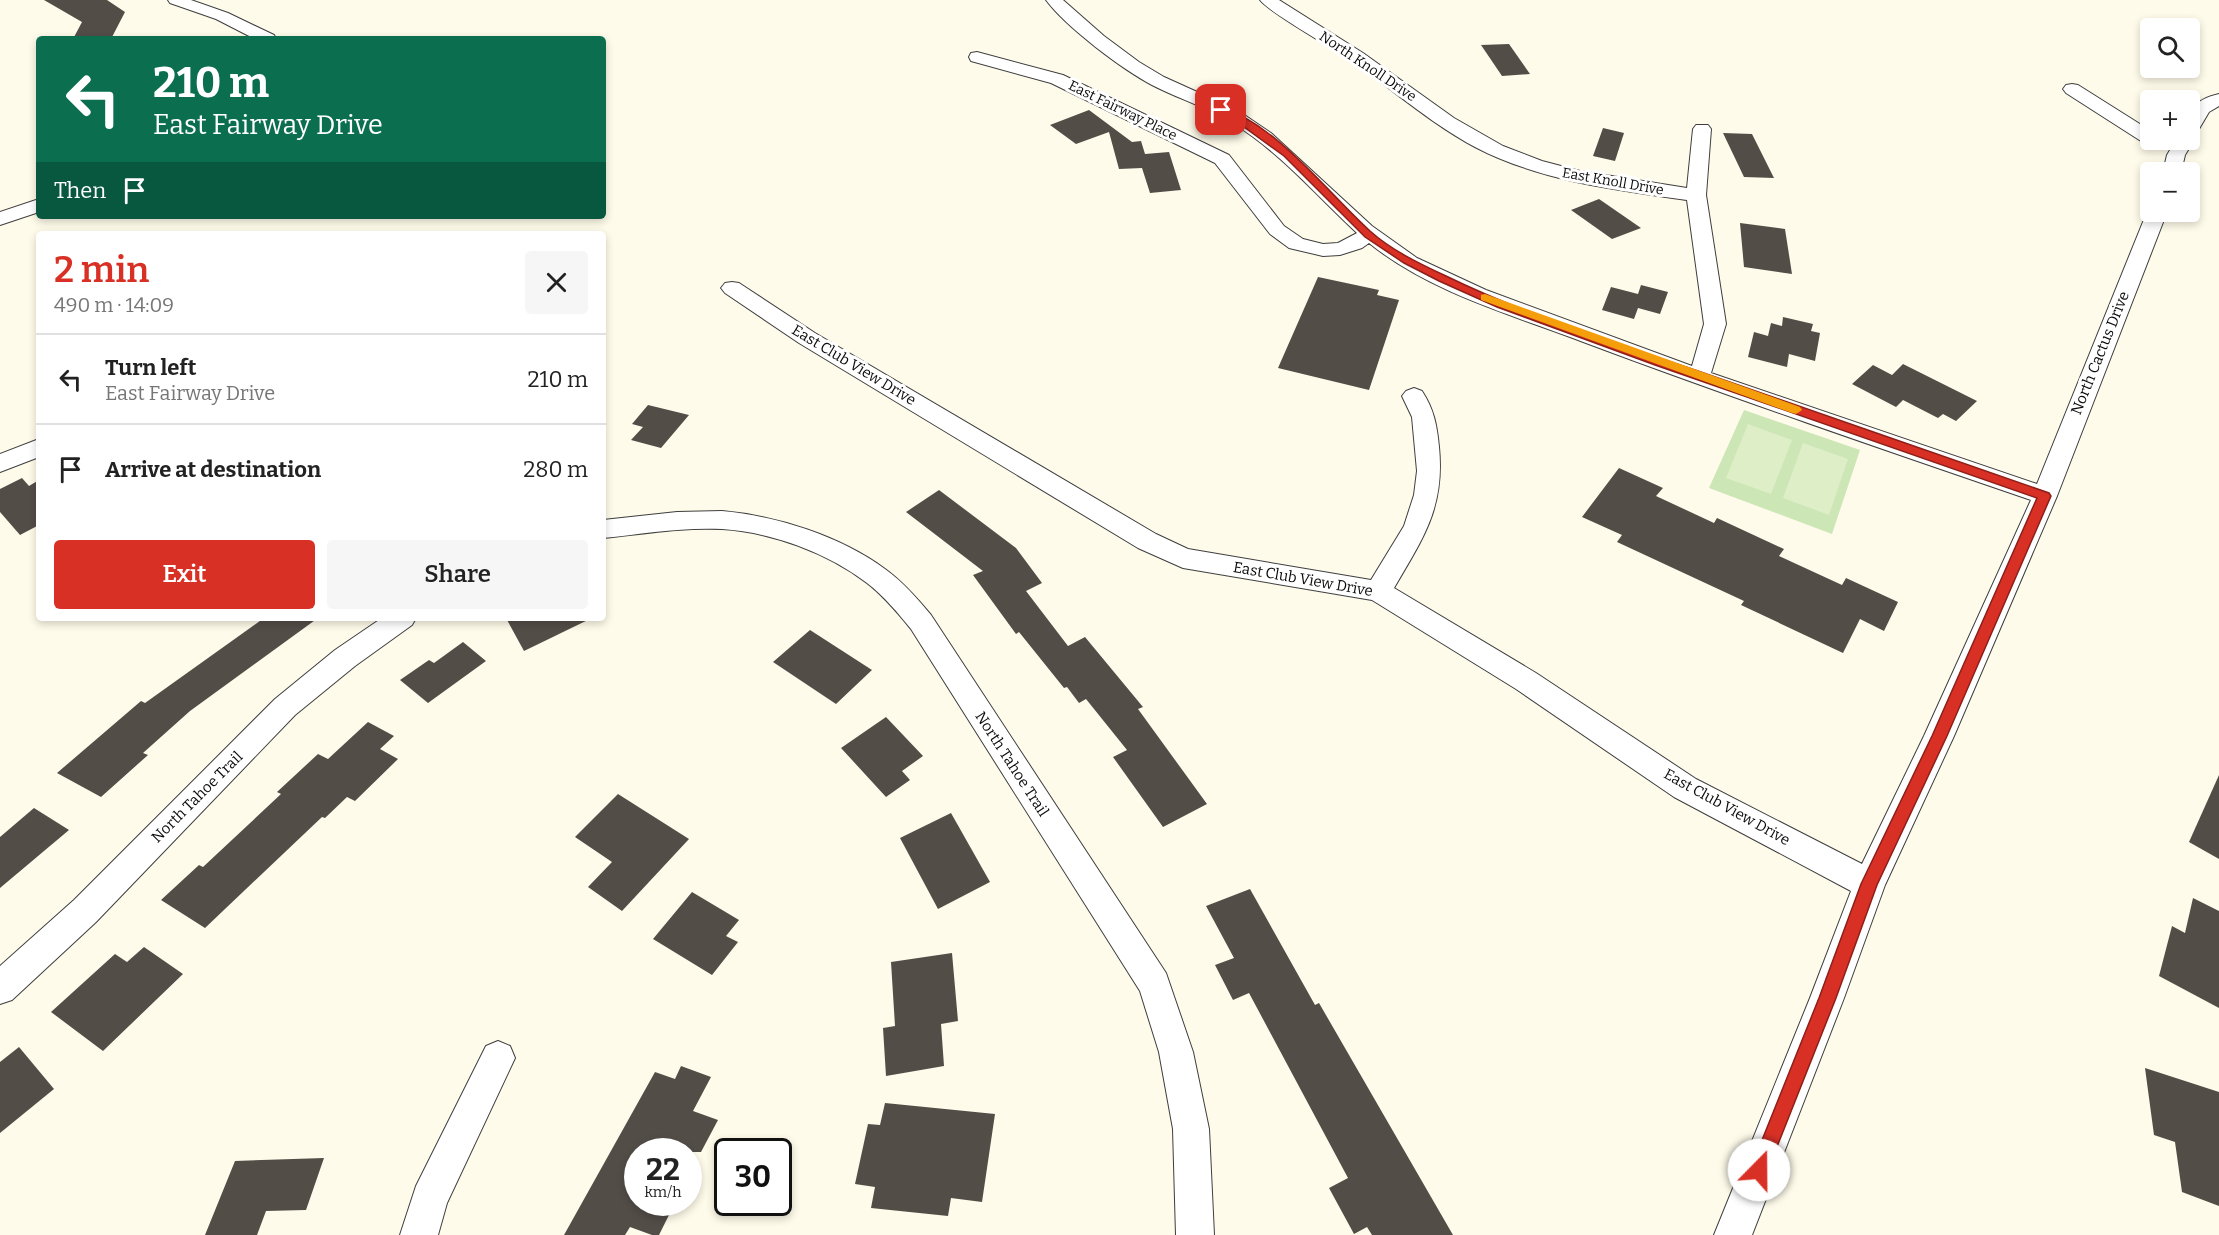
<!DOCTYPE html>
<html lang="en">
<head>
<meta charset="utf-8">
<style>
  :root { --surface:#fff; --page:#f6f6f6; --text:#222; --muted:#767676; --line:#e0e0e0; --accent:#d93025 }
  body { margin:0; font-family:Bitter,serif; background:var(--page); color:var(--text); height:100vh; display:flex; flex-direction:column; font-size:22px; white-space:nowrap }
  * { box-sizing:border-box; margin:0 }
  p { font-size:20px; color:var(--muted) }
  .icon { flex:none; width:33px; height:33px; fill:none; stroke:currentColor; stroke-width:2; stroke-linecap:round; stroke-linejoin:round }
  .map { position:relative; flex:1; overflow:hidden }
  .panel { position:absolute; left:36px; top:231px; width:570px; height:390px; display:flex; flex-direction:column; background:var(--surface); border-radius:6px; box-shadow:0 3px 9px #0003 }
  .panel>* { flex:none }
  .top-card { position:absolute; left:36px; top:36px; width:570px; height:183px; border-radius:6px; box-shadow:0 3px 9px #0003; background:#0b6e4f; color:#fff; overflow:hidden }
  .controls { position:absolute; left:2140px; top:18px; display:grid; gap:12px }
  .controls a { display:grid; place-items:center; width:60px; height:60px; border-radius:6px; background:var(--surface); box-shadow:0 3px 9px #0003; font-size:30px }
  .speed { position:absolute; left:624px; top:1138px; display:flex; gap:12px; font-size:30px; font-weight:700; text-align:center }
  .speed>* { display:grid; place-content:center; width:78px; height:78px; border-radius:50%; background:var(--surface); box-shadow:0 3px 9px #0003; line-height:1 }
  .speed small { font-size:15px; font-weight:400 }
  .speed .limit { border:3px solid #111; border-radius:9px; background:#fff; color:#111 }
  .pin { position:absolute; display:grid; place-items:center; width:51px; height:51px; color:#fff; margin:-26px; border-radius:12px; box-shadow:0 3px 9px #0006 }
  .me { position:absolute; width:66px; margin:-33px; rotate:22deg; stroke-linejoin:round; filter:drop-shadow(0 0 4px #0008) }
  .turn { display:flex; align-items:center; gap:21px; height:126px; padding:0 18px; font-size:27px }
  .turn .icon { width:78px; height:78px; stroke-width:2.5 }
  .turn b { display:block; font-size:42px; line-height:51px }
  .then { display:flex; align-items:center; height:57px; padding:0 18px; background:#0003; gap:12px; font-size:22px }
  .round { display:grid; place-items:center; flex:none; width:63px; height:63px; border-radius:6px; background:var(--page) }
  .overview { display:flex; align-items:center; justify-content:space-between; height:102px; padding:0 18px }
  h1 { font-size:36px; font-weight:600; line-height:45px; color:var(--accent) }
  .primary-button { display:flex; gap:12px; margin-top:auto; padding:12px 18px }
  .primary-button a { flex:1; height:69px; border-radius:6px; background:var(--accent); color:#fff; font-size:24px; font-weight:600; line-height:69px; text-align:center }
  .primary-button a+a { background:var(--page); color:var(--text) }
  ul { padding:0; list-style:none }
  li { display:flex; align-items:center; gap:18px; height:90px; padding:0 18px; border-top:2px solid var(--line) }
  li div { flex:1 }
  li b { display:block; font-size:22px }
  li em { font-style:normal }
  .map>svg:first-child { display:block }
  .green { fill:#cce6b6 }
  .pitch { fill:#deeec7 }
  .building { fill:#534d48 }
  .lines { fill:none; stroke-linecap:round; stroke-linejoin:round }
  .minor-casing { stroke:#3e3e3e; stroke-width:2 }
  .minor { fill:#fff; fill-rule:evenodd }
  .route { fill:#d93025; stroke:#8d1f18; stroke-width:1.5 }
  .slow { fill:#f59e0b }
  .labels { text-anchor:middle; stroke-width:6; stroke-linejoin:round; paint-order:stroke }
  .far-street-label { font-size:14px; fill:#0b0b0b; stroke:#fff }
  .street-label { font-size:15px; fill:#0b0b0b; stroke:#fff }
</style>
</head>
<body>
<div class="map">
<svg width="2219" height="1235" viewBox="0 0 2219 1235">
  <rect width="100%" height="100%" fill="#fefbea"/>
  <polygon class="green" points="1744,410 1860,450 1832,534 1709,488"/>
  <g class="pitch">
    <polygon points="1748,424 1792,440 1771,494 1726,478"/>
    <polygon points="1803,443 1848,459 1829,515 1783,498"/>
  </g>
  <g class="building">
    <polygon points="44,0 107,0 125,12 111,39 73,39 82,22"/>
    <polygon points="1509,44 1530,74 1502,76 1481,45"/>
    <polygon points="1089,110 1132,142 1141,141 1145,154 1169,152 1181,190 1150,193 1142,168 1119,169 1109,132 1076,144 1050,125"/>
    <polygon points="1603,128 1624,133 1615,161 1593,156"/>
    <polygon points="1723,133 1752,134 1774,178 1744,177"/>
    <polygon points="1599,199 1641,228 1612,239 1571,210"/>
    <polygon points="1740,223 1785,229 1792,274 1744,267"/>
    <polygon points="1318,277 1379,290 1377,295 1399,300 1369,390 1278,368"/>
    <polygon points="1641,285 1668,292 1660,314 1638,308 1634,319 1602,310 1611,287 1638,294"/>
    <polygon points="1783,317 1813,324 1811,331 1820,333 1815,361 1789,354 1787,367 1748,357 1754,332 1768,336 1771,323 1782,326"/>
    <polygon points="1903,364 1977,401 1956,421 1943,414 1938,418 1903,400 1896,407 1852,384 1873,365 1892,375"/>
    <polygon points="648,405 689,415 661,448 631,440 643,427 632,424"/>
    <polygon points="1619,468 1663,488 1656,496 1714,523 1717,518 1784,549 1779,556 1842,585 1846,578 1898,602 1884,631 1860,619 1843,653 1741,605 1744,601 1617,542 1622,535 1582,517"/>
    <polygon points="22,478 29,486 39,480 39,525 20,535 0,512 0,489"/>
    <polygon points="939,490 1016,548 1042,583 1026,591 1068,646 1085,637 1143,707 1138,709 1207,804 1163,827 1113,757 1127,750 1086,699 1079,703 1067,687 1064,688 1019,632 1016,634 973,575 983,571 906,512"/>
    <polygon points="264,618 318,618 190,711 143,753 148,755 101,797 57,773 141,701 145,703"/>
    <polygon points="506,618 592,618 524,651"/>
    <polygon points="810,630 872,670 836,704 773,662"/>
    <polygon points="463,642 486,661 428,703 400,680 429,660 434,663"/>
    <polygon points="886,717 923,756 902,771 910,780 886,797 841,748"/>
    <polygon points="368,722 394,736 380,749 398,759 355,801 347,797 325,818 322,817 205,928 161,900 199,865 203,867 281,794 277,792 318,754 328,759"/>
    <polygon points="2219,775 2219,859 2189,842"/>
    <polygon points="618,794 689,839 622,911 588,887 612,862 575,837"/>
    <polygon points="34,808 69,830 0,888 0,837"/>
    <polygon points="951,813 990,882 938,909 900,838"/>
    <polygon points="1250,889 1315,1005 1319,1003 1453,1235 1372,1235 1367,1227 1354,1234 1329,1188 1348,1178 1249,993 1233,1000 1215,965 1234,958 1206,906"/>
    <polygon points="692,892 739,920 726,936 738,942 712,975 653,939"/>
    <polygon points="2193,898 2219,911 2219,1008 2159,976 2172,926 2185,933"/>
    <polygon points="144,947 183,974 103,1051 51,1012 115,954 127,962"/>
    <polygon points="952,953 958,1021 941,1024 944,1066 886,1076 883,1028 895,1026 891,962"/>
    <polygon points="19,1047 54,1089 0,1133 0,1062"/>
    <polygon points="681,1066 711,1077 693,1111 718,1120 701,1152 638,1152 638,1203 675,1203 659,1235 652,1235 630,1227 625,1235 564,1235 655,1072 675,1079"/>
    <polygon points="2145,1068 2219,1092 2219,1206 2182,1192 2175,1142 2154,1135"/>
    <polygon points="885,1103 995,1114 982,1202 951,1198 948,1216 871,1208 875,1187 855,1184 868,1124 880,1125"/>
    <polygon points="324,1158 306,1210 266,1211 257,1235 205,1235 235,1161"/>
  </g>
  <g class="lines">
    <defs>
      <g id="minor">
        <polygon points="168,0 191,0 228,13 274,35 276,39 255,39 216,19 170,3"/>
        <path d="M1046,0H1063L1104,36L1139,62L1164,77L1237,110L1271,133L1372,226L1417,258L1486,290L1692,366L1704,324L1687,200C1616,190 1540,181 1475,147C1428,122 1388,85 1344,56C1326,44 1270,13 1260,0H1279L1363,53L1454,118L1503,146L1542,161L1580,171L1687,188L1693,129L1696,125H1708L1711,129L1706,195L1726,324L1711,373L2037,484L2147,212L2151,208V212H2167L2057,496L1954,736L1885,885L1844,998L1752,1235H1714L1810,998L1851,891L1674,797L1516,689L1372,600L1183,568L1138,548L799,343L725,293L721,288L725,283L732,282L739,283L815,333L1156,534L1188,549L1371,580L1404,526L1414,495L1417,471L1412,417L1402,396L1406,391L1414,388L1422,391C1434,409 1437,426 1439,447C1445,508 1423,538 1394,588L1536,673L1696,779L1862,864L1924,736L2031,500C1882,449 1733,398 1586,343C1513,315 1431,293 1369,243L1362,248L1340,255L1323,256L1289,248L1270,234L1215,163L1051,83L971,61L969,57L971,53L977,52L1063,75L1229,155L1284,226L1303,239L1323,244L1338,243L1357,233C1317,196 1281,153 1234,124C1209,108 1179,99 1152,85C1122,69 1066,27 1046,0Z"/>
        <polygon points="2072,84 2078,85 2151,131 2151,140 2160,140 2158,143 2144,143 2066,93 2063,89 2066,85"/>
        <path d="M2219,94V106L2209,112L2196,134L2190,135C2190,111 2192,100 2219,94Z"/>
        <polygon points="2190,136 2194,140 2185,155 2181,172 2163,172 2167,155 2176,140 2190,140"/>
        <polygon points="39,199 39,212 0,225 0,212"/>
        <polygon points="39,439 39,457 0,472 0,454"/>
        <path d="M722,511C777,516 840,536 885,569C903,582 917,598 931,615L1166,973L1193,1052L1209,1129L1214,1235H1176L1173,1129L1159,1052L1140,991L911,629C898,613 884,596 867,583C828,553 771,532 722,529C682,527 642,534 603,538V520L677,512Z"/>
        <polygon points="382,618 416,618 412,625 355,666 295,715 96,922 12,1000 0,1004 0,966 74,900 275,699 335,650"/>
        <polygon points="498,1041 510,1046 515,1058 447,1203 438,1235 400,1235 416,1186 486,1046"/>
      </g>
    </defs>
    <use href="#minor" class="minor-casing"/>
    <use href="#minor" class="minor"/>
  </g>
  <path class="route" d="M1221,107C1277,125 1327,192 1370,231C1391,250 1420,264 1446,276C1526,315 1613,342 1698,371C1815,412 1932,452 2049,493L2051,496L1947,736L1877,885L1836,998L1765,1177L1759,1180L1752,1177L1750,1170L1819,998L1861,884L1932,736L2037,498L1655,365L1497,307L1439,281L1404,263L1365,237L1284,156L1237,122L1218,112L1216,110Z"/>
  <polygon class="slow" points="1485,294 1800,407 1802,410 1796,414 1792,413 1481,300 1481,295"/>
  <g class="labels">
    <g class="far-street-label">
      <text transform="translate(1368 66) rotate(34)" y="5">North Knoll Drive</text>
      <text transform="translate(1123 110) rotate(26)" y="5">East Fairway Place</text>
      <text transform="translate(1613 181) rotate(10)" y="5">East Knoll Drive</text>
    </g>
    <g class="street-label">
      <text transform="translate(2100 353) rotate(-68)" y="5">North Cactus Drive</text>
      <text transform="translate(854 365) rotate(31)" y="5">East Club View Drive</text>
      <text transform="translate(1303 579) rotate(10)" y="5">East Club View Drive</text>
      <text transform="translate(1012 764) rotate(57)" y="5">North Tahoe Trail</text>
      <text transform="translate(197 797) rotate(-45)" y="5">North Tahoe Trail</text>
      <text transform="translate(1727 807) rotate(29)" y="5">East Club View Drive</text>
    </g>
  </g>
</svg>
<div class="controls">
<a><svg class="icon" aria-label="search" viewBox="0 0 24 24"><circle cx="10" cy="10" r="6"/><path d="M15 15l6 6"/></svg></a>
<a>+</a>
<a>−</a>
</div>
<div class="speed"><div>22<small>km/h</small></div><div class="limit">30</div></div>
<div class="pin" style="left:1221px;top:110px;background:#d93025"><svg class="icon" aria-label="arrive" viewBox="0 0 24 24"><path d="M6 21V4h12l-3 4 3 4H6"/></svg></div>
<svg class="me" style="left:1759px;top:1170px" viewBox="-20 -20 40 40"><circle r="19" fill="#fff"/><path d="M0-13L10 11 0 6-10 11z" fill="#d93025"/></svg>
<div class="top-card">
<div class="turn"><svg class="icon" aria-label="left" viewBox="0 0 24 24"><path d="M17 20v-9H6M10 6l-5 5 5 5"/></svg><div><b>210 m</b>East Fairway Drive</div></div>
<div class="then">Then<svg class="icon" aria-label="arrive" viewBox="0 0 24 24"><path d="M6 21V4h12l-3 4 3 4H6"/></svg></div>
</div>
<section class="panel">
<div class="overview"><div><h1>2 min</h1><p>490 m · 14:09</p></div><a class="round"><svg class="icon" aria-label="close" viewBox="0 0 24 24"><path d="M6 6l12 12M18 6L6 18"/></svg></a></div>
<ul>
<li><svg class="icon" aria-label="left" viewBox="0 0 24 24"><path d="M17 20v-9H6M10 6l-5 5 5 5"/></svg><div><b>Turn left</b><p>East Fairway Drive</p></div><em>210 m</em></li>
<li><svg class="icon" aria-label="arrive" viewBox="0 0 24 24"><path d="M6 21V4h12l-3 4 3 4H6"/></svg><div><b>Arrive at destination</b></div><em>280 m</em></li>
</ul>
<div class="primary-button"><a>Exit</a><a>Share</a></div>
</section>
</div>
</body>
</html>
